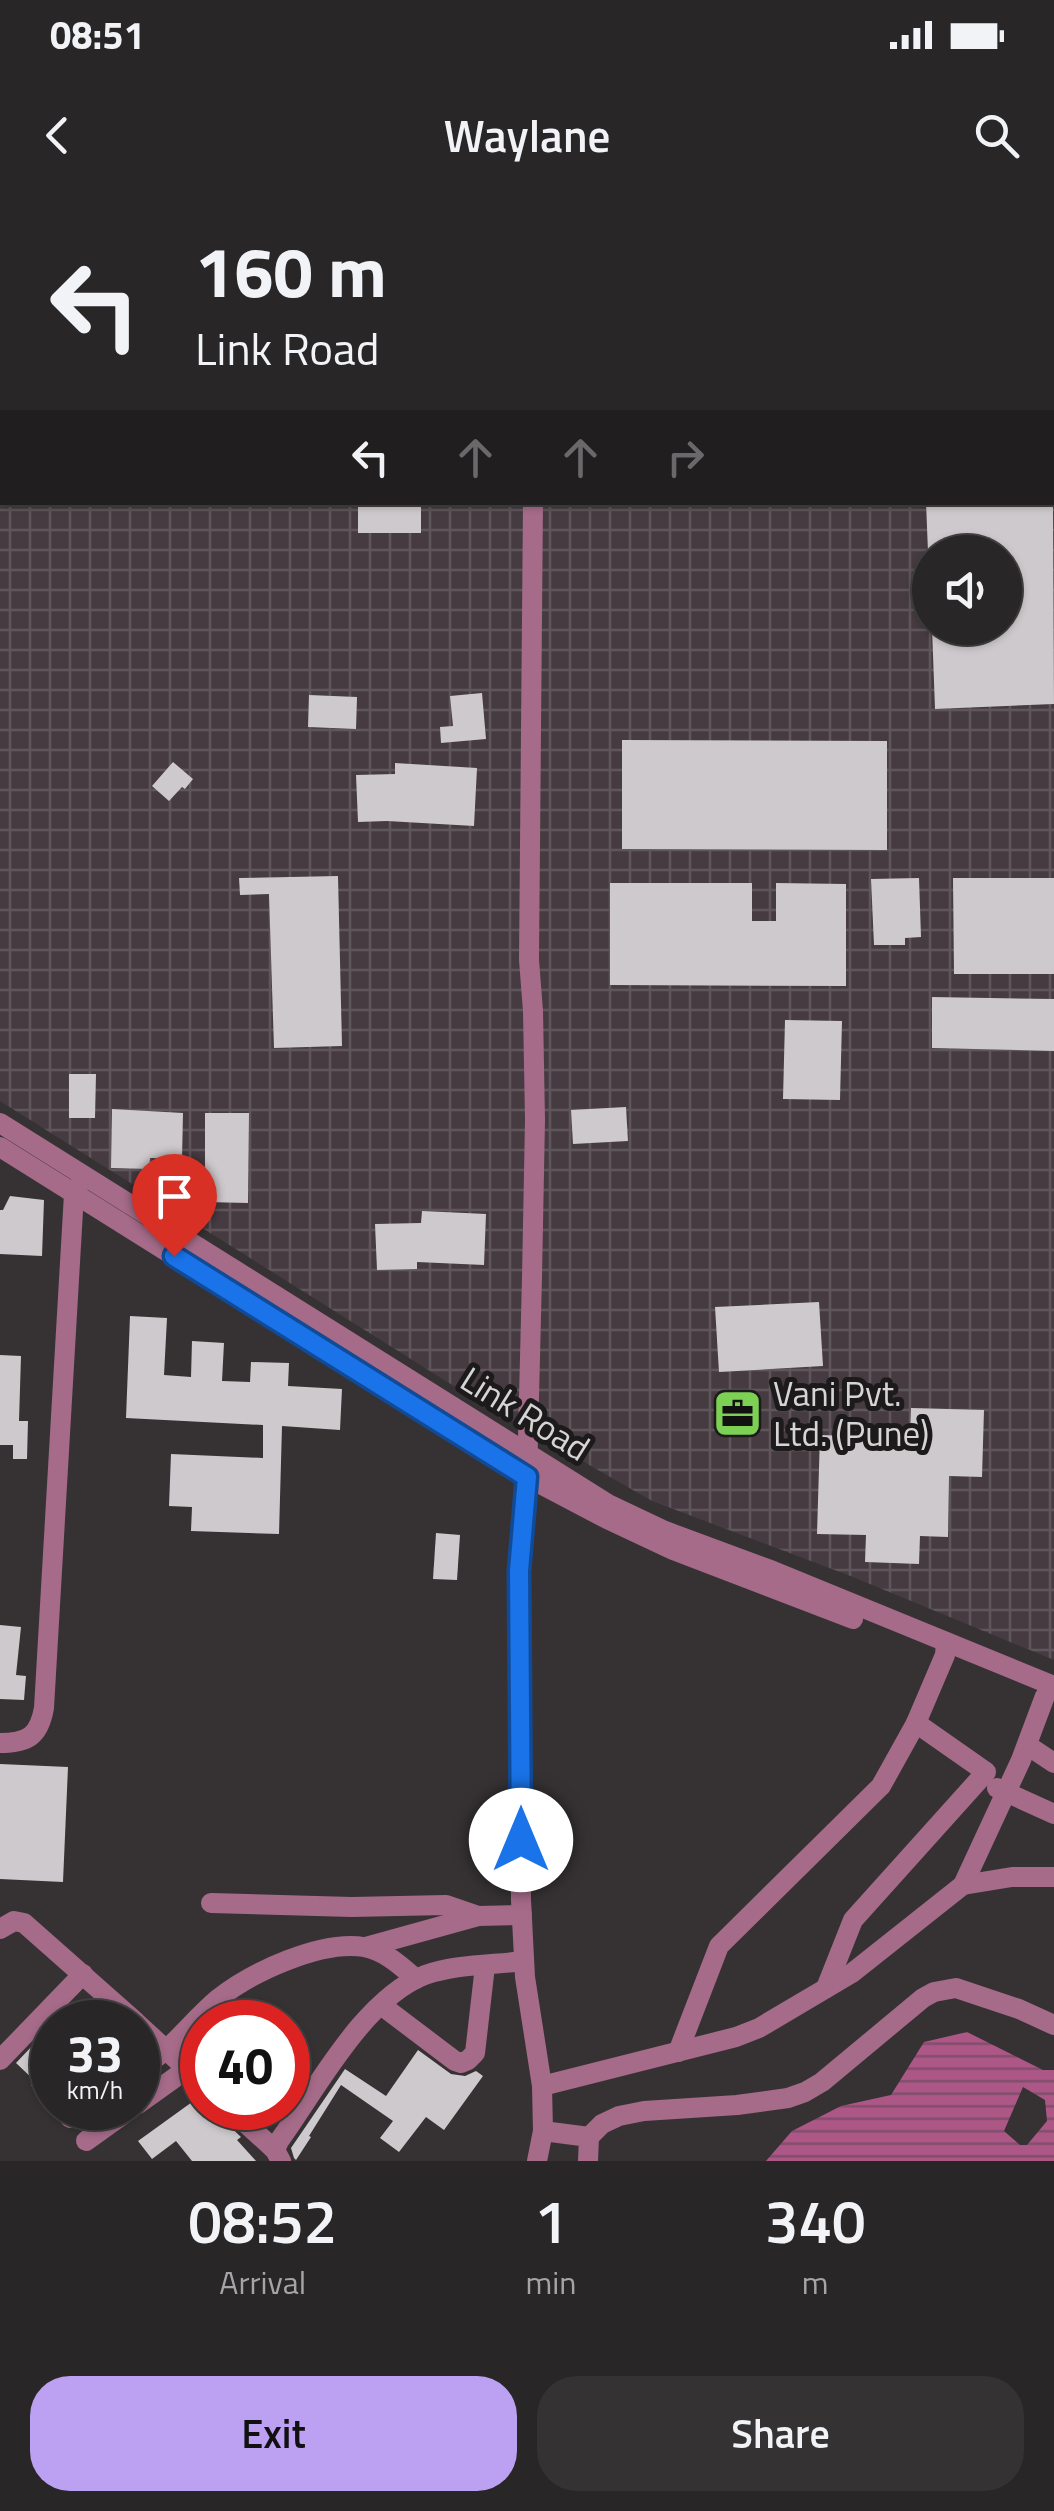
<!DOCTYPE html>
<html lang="en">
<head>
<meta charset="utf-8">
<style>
  :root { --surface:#282627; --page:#343233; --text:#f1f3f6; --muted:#a5a5a7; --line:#444344; --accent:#bca0f2 }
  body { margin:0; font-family:"Titillium Web",sans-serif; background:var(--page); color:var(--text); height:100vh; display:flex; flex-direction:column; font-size:38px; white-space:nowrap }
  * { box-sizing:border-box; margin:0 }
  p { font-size:32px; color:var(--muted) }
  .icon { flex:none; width:55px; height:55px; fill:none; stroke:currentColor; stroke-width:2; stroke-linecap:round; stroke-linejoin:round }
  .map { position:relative; height:1961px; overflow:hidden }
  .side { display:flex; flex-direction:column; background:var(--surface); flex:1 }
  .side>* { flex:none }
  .banner { position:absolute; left:0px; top:0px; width:1055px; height:305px; box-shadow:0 2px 8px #0004,0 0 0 2px var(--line); background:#282627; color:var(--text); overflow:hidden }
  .tools { position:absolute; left:912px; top:335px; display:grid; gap:20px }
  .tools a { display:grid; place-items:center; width:110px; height:110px; border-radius:50%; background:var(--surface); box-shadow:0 2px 8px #0004,0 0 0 2px var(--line); font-size:50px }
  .speed { position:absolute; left:30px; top:1800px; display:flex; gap:20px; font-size:50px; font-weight:700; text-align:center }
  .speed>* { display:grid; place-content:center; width:130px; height:130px; border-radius:50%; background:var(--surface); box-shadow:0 2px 8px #0004,0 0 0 2px var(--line); line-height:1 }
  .speed small { font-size:25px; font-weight:400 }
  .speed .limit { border:15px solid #d22; background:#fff; color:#111 }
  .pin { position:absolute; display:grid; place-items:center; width:85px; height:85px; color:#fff; margin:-102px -42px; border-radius:50% 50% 50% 0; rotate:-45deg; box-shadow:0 0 10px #0007 }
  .pin .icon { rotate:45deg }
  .me { position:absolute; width:110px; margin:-55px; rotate:0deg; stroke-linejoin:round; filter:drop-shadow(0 0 8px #0008) }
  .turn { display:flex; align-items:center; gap:35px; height:210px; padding:0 30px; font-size:45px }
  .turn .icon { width:130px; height:130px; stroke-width:2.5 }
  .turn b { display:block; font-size:70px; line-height:85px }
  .lanes { display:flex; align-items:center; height:95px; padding:0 30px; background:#0003; justify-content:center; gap:50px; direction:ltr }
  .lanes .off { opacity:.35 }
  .eta { display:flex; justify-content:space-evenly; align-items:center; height:170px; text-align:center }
  .eta b { font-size:60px; font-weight:600; line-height:70px }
  .action { display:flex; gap:20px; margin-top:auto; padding:20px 30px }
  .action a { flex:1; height:115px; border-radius:40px; background:var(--accent); color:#111; font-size:40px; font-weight:600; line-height:115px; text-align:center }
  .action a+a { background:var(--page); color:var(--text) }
  .status { display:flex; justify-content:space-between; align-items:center; height:70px; padding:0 50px; background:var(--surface); direction:ltr }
  .status svg { height:28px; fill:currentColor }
  header { display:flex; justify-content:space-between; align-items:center; height:130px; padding:0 30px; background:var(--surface); font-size:45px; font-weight:600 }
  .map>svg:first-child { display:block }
  .industrial { fill:url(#industrial-grid); fill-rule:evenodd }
  .water { fill:url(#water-rules); fill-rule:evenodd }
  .building { fill:#cec9cc }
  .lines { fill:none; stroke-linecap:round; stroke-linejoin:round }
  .minor { stroke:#a56b89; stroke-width:20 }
  .route-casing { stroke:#114b97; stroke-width:25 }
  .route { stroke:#1a73e8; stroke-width:18 }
  .labels { text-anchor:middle; stroke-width:10; stroke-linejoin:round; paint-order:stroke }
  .poi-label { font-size:35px; fill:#d7d4d5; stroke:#1c1a1b; text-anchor:start }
  .street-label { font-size:35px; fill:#d7d4d5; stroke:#1c1a1b }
</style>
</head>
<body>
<div class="status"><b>08:51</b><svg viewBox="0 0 49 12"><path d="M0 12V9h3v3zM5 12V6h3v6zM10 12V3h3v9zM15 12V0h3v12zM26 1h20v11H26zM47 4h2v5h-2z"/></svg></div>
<header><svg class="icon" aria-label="back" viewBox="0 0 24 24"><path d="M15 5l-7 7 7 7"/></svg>Waylane<svg class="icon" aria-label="search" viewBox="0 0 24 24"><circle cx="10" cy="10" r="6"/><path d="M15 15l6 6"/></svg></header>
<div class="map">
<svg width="1054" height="1961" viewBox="0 0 1054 1961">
  <defs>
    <pattern id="industrial-grid" width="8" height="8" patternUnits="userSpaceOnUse" patternTransform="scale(2.5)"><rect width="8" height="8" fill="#453b40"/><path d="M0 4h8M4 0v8" fill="none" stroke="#5f565b"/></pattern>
    <pattern id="water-rules" width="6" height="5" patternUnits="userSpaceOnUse" patternTransform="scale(2.5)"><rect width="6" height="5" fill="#ad5787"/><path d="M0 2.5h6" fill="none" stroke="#814e6b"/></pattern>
  </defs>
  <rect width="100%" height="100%" fill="#363234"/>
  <path class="industrial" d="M0,0H1054V1460L853,1377L652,1301L473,1198L0,901ZM2,2H1052V302H2ZM930,352H1005V428H930Z"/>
  <path class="water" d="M967,1832L1043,1870H1054V1961H766L792,1931L841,1906L891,1895L924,1842ZM1023,1887L1045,1900L1047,1921L1027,1945H1020L1004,1931Z"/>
  <g class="building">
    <polygon points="926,302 1053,302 1054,504 935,509 932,428 1005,428 1005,352 928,352"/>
    <rect x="358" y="305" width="63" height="28"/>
    <polygon points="482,493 486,539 441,543 440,527 453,526 450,496"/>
    <polygon points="309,495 357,497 356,529 308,527"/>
    <polygon points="622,540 887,541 887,650 622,649"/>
    <polygon points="173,562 193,579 185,589 182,587 169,601 152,586"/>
    <polygon points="395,563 477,568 474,626 387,621 358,622 356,575 395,574"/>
    <polygon points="338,676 342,846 274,848 269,694 240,695 239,678"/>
    <polygon points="919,678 921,737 905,738 905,745 874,745 871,679"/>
    <polygon points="953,678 1054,678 1054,774 954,774"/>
    <polygon points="610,683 752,683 752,721 776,721 776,683 846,684 846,786 610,785"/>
    <polygon points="932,797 1054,799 1054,851 932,848"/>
    <polygon points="785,820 842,821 840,900 783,899"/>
    <polygon points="69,874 96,874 95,918 69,918"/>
    <polygon points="626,907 628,941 573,944 571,910"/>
    <polygon points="112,909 183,913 182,959 150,958 149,969 111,968"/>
    <polygon points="205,913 249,913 248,1003 205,1002"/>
    <polygon points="10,996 44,1000 42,1056 0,1054 0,1010 3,1010"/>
    <polygon points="422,1011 486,1014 484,1065 417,1062 417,1069 377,1070 375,1024 421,1023"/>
    <polygon points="819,1102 823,1166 719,1172 715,1107"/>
    <polygon points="130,1116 167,1118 164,1175 191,1177 192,1141 224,1143 222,1181 250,1182 251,1162 289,1163 288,1186 342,1189 340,1230 282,1226 279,1334 191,1331 192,1307 169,1306 171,1254 263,1258 263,1225 126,1218"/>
    <polygon points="0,1155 21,1156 19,1221 28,1221 27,1259 13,1259 13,1245 0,1245"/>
    <polygon points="911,1208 984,1210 982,1277 949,1276 948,1337 920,1336 919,1364 865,1362 866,1335 817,1334 820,1235 910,1238"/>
    <polygon points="436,1333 460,1335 457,1380 433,1379"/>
    <polygon points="0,1425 21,1427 16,1475 26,1476 24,1500 0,1499"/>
    <polygon points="0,1564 68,1567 63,1682 0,1679"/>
    <polygon points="52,1825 52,1911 31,1885 35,1881 16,1863"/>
    <polygon points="418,1850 451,1874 465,1876 476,1871 483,1876 444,1930 426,1917 399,1952 380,1938 393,1921 341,1885 309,1936 311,1937 296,1960 294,1958 291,1948 345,1869 386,1896"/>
    <polygon points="199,1897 202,1902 202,1908 206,1908 213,1917 217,1914 241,1937 237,1940 256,1961 192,1961 176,1941 152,1959 138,1941"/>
  </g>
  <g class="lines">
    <g class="minor">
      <polyline points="536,2 536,0"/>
      <polyline points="533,302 529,760 533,811 535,920 532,1077 527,1277 519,1371 521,1700 525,1777 542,1886 543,1931 537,1961"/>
      <polyline points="0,923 608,1304 665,1331 773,1371 1054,1486"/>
      <polyline points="0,947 527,1277 607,1319 673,1350 853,1419"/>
      <path d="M0,1543C28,1543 39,1536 44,1508L74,994L78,987"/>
      <polyline points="1027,1545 1054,1563"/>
      <polyline points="997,1588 1054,1614"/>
      <polyline points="963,1685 1012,1677 1054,1677"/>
      <polyline points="211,1703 352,1707 446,1705 478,1716"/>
      <polyline points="0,1729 14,1721 24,1723 136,1822"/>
      <polyline points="366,1747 478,1716 522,1715"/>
      <polyline points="826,1788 853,1720 986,1572 916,1523"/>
      <polyline points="381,1805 455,1861 461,1863 468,1860 475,1853 485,1766"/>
      <polyline points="138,1824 202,1883"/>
      <polyline points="678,1852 719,1746 881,1586 916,1523 945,1455 946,1442"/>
      <polyline points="0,1860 83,1774"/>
      <path d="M138,1871C148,1863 160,1856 169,1847C186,1831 201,1813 219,1798C252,1772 321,1740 364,1747C385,1751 400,1765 416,1779"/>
      <polyline points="542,1886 736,1837 759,1828 852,1773 963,1685 1021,1560 1045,1496"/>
      <polyline points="138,1904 187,1869"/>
      <polyline points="229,1908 275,1950"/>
      <polyline points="70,1918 85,1908"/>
      <polyline points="543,1931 589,1937 588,1961"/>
      <polyline points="589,1937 602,1924 619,1916 644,1911 737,1905 788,1898 805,1892 822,1882 923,1798 934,1792 956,1788 1019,1809 1054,1825"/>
      <polyline points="86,1941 132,1908"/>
      <path d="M281,1961L275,1950L279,1941C316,1890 364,1798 425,1775C456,1764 492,1765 524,1761"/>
    </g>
  </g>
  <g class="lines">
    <defs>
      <polyline id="route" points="174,1056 527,1277 519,1371 521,1640"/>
    </defs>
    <use href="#route" class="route-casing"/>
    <use href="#route" class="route"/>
  </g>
  <defs>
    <symbol id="office-square" viewBox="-11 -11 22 22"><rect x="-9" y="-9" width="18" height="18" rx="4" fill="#7cd155" stroke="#1c1a1b"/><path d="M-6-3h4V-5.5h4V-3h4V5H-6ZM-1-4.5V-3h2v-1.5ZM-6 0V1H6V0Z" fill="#111"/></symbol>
  </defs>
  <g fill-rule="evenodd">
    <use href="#office-square" x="710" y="1186" width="55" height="55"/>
  </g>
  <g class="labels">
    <g class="poi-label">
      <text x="773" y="1206">Vani Pvt.<tspan x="773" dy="40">Ltd. (Pune)</tspan></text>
    </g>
    <g class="street-label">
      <text transform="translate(525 1214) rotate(32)" y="12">Link Road</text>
    </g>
  </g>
</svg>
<div class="tools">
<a><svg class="icon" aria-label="sound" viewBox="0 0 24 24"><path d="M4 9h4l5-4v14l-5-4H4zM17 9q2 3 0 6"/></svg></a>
</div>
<div class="speed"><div>33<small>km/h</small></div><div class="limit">40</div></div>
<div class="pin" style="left:174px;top:1056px;background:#d93025"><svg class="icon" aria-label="arrive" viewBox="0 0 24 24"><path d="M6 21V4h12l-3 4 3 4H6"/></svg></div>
<svg class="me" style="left:521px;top:1640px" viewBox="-20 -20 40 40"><circle r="19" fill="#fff"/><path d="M0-13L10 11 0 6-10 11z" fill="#1a73e8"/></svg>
<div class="banner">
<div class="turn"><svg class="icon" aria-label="left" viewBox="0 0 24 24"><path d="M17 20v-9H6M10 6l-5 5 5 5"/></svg><div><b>160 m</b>Link Road</div></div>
<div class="lanes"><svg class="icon" aria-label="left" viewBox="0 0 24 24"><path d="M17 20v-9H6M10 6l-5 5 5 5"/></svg><svg class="icon off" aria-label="ahead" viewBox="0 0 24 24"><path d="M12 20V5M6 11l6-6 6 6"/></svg><svg class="icon off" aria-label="ahead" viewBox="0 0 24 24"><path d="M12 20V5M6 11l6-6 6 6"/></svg><svg class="icon off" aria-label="right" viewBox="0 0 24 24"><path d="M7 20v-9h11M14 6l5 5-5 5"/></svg></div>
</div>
</div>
<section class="side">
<div class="eta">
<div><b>08:52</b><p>Arrival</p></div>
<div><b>1</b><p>min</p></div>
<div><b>340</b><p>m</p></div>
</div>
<div class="action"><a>Exit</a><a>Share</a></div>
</section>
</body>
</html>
